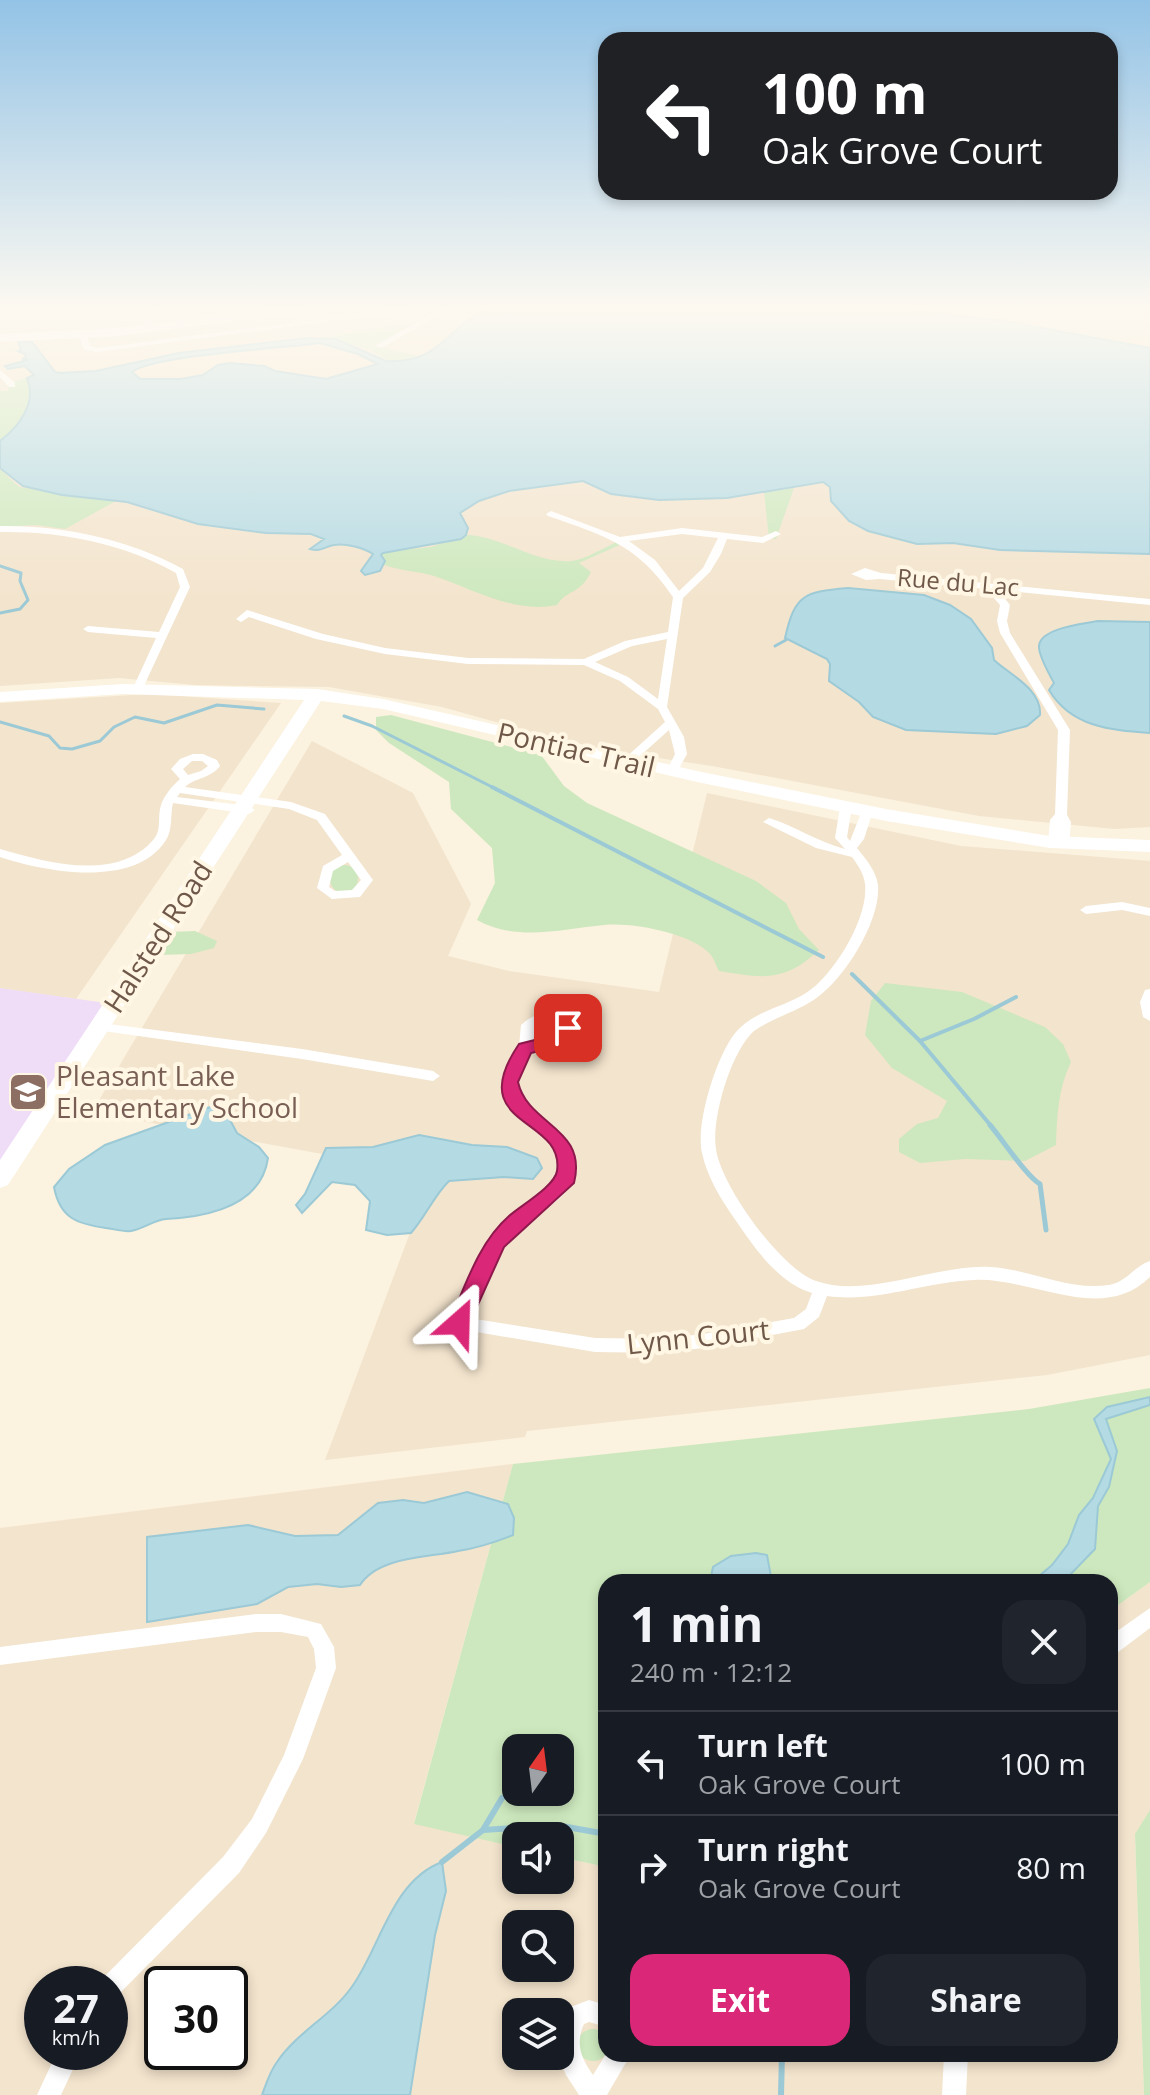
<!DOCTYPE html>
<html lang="en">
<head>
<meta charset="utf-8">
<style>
  :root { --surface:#171b24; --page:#20242c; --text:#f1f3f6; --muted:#9ea1a6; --line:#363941; --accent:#db2777 }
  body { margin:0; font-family:"Open Sans",sans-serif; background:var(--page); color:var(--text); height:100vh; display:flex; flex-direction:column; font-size:30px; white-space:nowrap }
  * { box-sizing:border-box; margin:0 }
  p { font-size:26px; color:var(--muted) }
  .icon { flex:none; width:44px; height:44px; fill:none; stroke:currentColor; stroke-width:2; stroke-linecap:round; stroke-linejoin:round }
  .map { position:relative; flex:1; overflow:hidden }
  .sheet { position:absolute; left:598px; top:1574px; width:520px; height:488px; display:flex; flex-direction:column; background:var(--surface); border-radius:24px; box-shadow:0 4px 12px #0003 }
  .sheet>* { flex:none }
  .hud { position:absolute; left:598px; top:32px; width:520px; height:168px; border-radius:24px; box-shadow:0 4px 12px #0003; background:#202124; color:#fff; overflow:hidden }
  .needle { width:52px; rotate:14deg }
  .buttons { position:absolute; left:502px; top:1734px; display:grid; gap:16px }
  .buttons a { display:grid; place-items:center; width:72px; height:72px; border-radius:16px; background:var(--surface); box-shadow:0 4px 12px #0003; font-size:40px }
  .speed { position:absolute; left:24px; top:1966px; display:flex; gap:16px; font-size:40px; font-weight:700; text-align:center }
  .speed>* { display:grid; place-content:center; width:104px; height:104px; border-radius:50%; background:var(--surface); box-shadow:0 4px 12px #0003; line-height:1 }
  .speed small { font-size:20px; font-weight:400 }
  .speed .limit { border:4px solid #111; border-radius:12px; background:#fff; color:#111 }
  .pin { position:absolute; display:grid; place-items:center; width:68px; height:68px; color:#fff; margin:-34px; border-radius:16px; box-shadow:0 4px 12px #0006 }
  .me { position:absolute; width:88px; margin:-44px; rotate:25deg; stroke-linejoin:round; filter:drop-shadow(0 0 6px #0008) }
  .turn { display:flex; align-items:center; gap:28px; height:168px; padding:0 32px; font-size:36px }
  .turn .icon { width:104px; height:104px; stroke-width:2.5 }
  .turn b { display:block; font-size:56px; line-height:68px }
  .round { display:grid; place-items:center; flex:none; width:84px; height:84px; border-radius:24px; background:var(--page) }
  .headline { display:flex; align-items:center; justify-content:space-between; height:136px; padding:0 32px }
  h1 { font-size:48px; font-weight:700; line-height:60px }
  .button { display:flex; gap:16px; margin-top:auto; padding:16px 32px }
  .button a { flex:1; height:92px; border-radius:24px; background:var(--accent); color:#fff; font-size:32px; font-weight:700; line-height:92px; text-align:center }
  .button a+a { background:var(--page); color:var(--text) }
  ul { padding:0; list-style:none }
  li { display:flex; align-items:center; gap:24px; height:104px; padding:0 32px; border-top:2px solid var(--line) }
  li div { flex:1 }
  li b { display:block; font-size:30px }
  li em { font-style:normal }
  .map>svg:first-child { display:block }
  .residential { fill:#f3e4cd; fill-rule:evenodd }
  .education { fill:#efdcf7 }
  .green { fill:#cde8be; fill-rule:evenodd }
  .water { fill:#b4dae4; stroke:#9bc9d5; stroke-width:2; fill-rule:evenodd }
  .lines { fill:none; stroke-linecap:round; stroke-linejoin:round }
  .stream-far3 { stroke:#9bc9d5; stroke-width:3 }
  .stream-far2 { stroke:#9bc9d5; stroke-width:4 }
  .stream-far1 { stroke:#9bc9d5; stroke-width:5 }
  .stream { stroke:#9bc9d5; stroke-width:6 }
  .street { fill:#fff; fill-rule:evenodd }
  .secondary { fill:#fff; fill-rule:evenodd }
  .route { fill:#db2777; stroke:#8e194d; stroke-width:2 }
  .labels { text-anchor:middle; stroke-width:8; stroke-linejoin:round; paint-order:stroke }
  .far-street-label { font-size:24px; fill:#705848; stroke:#fff6e4 }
  .street-label { font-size:28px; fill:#705848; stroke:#fff6e4 }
  .education-label { font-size:28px; fill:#785e54; stroke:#fff6e4; text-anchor:start }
</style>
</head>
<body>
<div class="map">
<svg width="1150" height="2095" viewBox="0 0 1150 2095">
  <rect width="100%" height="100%" fill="#fbf2df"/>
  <g class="residential">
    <polygon points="0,310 1150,310 1150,827 1115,829 979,816 712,766 585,747 442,707 329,687 195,685 119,678 0,686"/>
    <polygon points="150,694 281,703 76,999 0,988 0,703"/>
    <polygon points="312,741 413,793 471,904 448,956 509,971 659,992 707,793 961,846 1150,861 1150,1355 1047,1375 527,1431 525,1437 325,1460 432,1174 92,1112"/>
    <path d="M513,1464L414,1823L516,1847V1880H560V1857L606,1867V2054H1110V1611L1150,1582V1810L1135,1835L1144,2095H0V1528ZM516,1924H560V1968H516ZM42,1984H110V2052H42ZM162,1984H230V2052H162ZM516,2012H560V2056H516Z"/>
  </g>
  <polygon class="education" points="0,988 113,1004 0,1180"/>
  <g class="green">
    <polygon points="407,323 421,325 384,348 423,357 391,362 370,350 329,337"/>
    <polygon points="28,377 32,395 31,417 0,442 0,391 8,391 10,383"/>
    <polygon points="0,469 19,487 116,501 65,529 36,525 0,527"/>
    <polygon points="794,488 776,539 769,538 764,492"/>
    <path d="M466,535C503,536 534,564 572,561C586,559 605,547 619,541L624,543L579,563L591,572C580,595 567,589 557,605C514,614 473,589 434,576C418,571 401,571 384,565L381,555L386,552L431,547Z"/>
    <path d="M391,715L541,755L564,786L587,803L756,881L786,903L799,929L819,950C784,983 762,978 719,971C716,966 714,958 710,954C691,933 632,922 604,925C563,929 516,942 477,920L495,883L492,848L451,809L449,782L389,743L376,730V717Z"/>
    <circle cx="344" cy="879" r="14"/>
    <polygon points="195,931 217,941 214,948 191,954 157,955 170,932"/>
    <path d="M885,983L962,992L1045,1027L1063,1044L1071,1062C1058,1089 1057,1116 1056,1145L1025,1161L965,1159L920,1163L899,1152V1139L917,1124L938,1118L947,1101L892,1068L865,1035L871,1001Z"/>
    <path d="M1150,1388V1582L1110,1611V1582H606V1867L560,1857V1836H516V1847L414,1824L513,1464L1029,1409ZM516,1748H560V1792H516Z"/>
    <polygon points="1150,1810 1150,2095 1144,2095 1135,1834"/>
    <circle cx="593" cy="2045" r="16"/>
  </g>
  <g class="water">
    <path d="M489,310H906L1004,321L1150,348V554L1000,550L953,543L917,544L868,531L849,521L831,501L830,487L823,482L727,498L659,500L611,494L583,481L509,491L479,501L460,513L468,528L466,535L461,539L383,553L381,555L385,561L380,571L365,575L361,571L373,554C364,548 346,543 334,545C323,547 322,552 310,549L324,539L311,534L266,533L198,524L127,502L62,495L23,486L0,468V441C20,426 37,402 27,378L34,375L25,366L8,369L5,366L28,360L22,359L26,358L25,354L18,351L21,350L18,341L32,342L55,372L60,373L96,371L179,353L308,338L336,339L386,361C442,365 448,323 489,310ZM320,343L358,354L378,364L326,379L275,371L264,366L229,363L218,365L203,375L181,379H140L132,372C151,355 287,348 320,343Z"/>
    <path d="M848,588L924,595L950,605L971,619L992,648L994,660C1010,675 1042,689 1040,715L1027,726L996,734L906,730L873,717L859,702L829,681L830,664L827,659L785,638C795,594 804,592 848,588Z"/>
    <path d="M1098,621L1150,622V733C1110,730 1071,727 1049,690L1054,683C1049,674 1040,658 1039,648C1037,628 1084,624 1098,621Z"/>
    <path d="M213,1106L223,1107L237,1133L259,1147L268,1158C261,1207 205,1217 166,1219C154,1220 143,1229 131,1231C123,1232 114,1229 106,1228C78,1224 60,1219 54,1187L69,1169L105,1145Z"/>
    <path d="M419,1135L472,1145L507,1147L537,1158L542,1168L533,1179L504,1177L449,1181C433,1197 426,1216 411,1233L387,1235L366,1230L370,1201L355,1185L332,1182L302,1213L296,1205L305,1194L326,1148L373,1147Z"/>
    <polygon points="1150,1397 1150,1405 1106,1419 1117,1451 1109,1487 1098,1506 1095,1549 1065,1580 1032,1582 1052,1565 1068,1544 1079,1515 1093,1498 1111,1459 1094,1419 1107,1407"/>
    <path d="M467,1492L508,1504L514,1518L513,1535C496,1542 477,1548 458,1551C427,1558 379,1556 360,1585L341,1587L317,1584L288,1587L257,1604L147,1622V1537L248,1525L295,1536L338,1535L378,1503L403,1500L424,1503Z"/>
    <polygon points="756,1553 767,1555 772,1582 710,1582 713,1567 731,1556"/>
    <path d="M442,1862L446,1891L435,1935L410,2095H262C266,2084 270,2071 277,2062C296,2033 331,2016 351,1988C380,1949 391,1881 442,1862Z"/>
  </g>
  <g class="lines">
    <g class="stream-far3">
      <polyline points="0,566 21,573 20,581 28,600 20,609 0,613"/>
      <polyline points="775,646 786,640"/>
      <polyline points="344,716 372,726 496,789"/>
      <polyline points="0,722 49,736 60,748 72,749 100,741 114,727 135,717 164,723 217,705 264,709"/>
    </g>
    <g class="stream-far2">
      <polyline points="492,787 823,957"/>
      <polyline points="852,974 920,1041 992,1127"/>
      <polyline points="920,1041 974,1019 1016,997"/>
    </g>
    <path class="stream-far1" d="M990,1125C1003,1140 1026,1176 1040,1184L1046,1230"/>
    <g class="stream">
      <polyline points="483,1830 502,1798"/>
      <polyline points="442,1862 483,1830 556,1825 606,1834"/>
      <polyline points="781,2095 782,2054"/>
    </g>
    <g class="street">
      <polygon points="150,310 158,310 151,317 152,328 148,330 144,328 143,316"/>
      <polygon points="391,310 412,310 98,352 84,350 79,335 86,333 90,346 98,348"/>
      <polygon points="438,310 447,310 382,348 375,346"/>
      <polygon points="0,370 15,383 15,387 9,387 0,377"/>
      <path d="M551,511L620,537L682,528L762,537L776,531L781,534L763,543L727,539L721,554L710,572L683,598L667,707L684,737L687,754L676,774H668L666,772L675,754L669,730L631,764H623V760L665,722L658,709L620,681L584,665L468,664L385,654L316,639L249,617L241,622L236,619L247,610L323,634L385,648L468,658L584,659L625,641L668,632L673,597C637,544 605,536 548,516L546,514ZM682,534L718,538L703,568L679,591L655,560L629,541ZM667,639L658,699L628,677L595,662L632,646Z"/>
      <path d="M0,526C63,525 128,539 183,569L190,587L142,690H134L133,688L156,638L88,632L83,629L88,626L159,632L180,587L176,573C123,543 60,531 0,532Z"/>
      <polygon points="865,568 881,573 1150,599 1150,605 998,590 1010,605 1007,621 1010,633 1070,730 1067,815 1071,822 1069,847 1065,848 1059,844 1054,847 1048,843 1050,820 1055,814 1058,730 1000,633 997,621 1000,605 986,589 880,579 866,580 851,574"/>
      <path d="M193,754H203L217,760L220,766C210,779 196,777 185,787L291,802L325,814L373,880L360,897L332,899L317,888L323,866L342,855L317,820L289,809L180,793L177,797L249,806L255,810L249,814L173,803C170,815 173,829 166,840C135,889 45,872 0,857V849C45,862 117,883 154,839C161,831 158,819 160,809C162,798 171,787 180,779L171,769L180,759ZM192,761H202L208,766L201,771L188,775L183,769ZM348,862L361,880L352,890L335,891L329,887L333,871Z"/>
      <path d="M846,803L852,807L847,837L850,841L863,808H871L873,811L864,839L857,848C866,859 876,871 878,885C881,920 846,976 819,996C800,1011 774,1017 754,1031C731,1051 711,1119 716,1149C721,1186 781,1269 816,1281C866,1299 937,1264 990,1267C1030,1269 1068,1291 1109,1285C1127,1282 1134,1266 1150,1261V1277C1101,1325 1032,1277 974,1280C924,1282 877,1303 827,1296L819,1317L804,1329L703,1348L660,1353L595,1352L453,1328L451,1323C467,1289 479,1248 506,1221C522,1206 556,1196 559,1172C564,1131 507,1126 504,1089C502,1073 513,1064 518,1049C520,1042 520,1033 521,1025C539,1008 559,1010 575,1028L567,1043L530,1052C527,1059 521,1067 519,1074C509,1118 577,1124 574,1170C573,1201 534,1212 516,1231C493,1255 483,1289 469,1318L595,1338L660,1339L703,1334L794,1318L806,1309L812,1293C778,1283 753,1246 734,1218C721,1199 707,1177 702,1153C695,1124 717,1054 736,1032C754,1011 784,1007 806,993C833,976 869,918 865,884C864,874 858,865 852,857L816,848L763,822L769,818C795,826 818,842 845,849L835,838L840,807ZM545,1022H552L561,1029L557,1037L533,1043L535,1027Z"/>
      <polygon points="1122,902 1150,908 1150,916 1122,910 1086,914 1080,910 1086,906"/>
      <polygon points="1150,989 1150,1021 1143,1017 1140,1002 1145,990"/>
      <polygon points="101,1023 302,1049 433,1071 440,1076 433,1081 302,1059 96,1030 94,1027 96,1024"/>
      <polygon points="1150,1608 1150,1628 1117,1653 1110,1656 1110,1636"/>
      <polygon points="256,1614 281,1614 321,1624 334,1647 336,1668 303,1759 266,1833 239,1873 118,1995 110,1998 110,1984 100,1984 102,1979 223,1857 252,1819 284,1755 316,1668 314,1649 308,1637 281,1632 256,1632 0,1665 0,1647"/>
      <path d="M589,2000L606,2005V2027L589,2022L584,2024C575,2044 581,2058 593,2075L606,2054H631L607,2095H579L566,2075L558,2056H560V2025L568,2008Z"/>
      <polygon points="57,2052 81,2052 61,2095 37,2095"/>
      <polygon points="944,2054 968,2054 966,2095 942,2095"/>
    </g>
    <g class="secondary">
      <polygon points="268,310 303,310 297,313 117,336 0,342 0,334 117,328"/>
      <polygon points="123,684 317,689 383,699 697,771 886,809 1050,836 1150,840 1150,852 1050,848 886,821 697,782 383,709 321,701 8,1185 0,1188 0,1160 304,700 123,694 0,702 0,692"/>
    </g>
  </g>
  <linearGradient id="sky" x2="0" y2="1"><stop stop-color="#93c3e6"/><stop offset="0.51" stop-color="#fdf9f1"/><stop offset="1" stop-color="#fdf9f1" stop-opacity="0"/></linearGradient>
  <rect width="1150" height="603" fill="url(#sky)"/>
  <path class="route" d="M568,1022L577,1028L568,1044L531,1053L518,1082C528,1126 588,1127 574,1183L504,1247L467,1329L459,1331L452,1329L449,1323C465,1287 478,1243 509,1216C520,1206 555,1186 557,1171C565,1116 462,1128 519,1044L555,1035L561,1023Z"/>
  <defs>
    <symbol id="school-square" viewBox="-11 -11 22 22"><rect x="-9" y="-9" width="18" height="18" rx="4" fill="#8d6e63" stroke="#fff6e4"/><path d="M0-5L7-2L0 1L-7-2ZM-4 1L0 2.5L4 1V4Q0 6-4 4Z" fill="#fff"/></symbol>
  </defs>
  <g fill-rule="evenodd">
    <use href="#school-square" x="6" y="1070" width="44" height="44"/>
  </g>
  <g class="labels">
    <g class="far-street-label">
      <text transform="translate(958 583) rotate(5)" y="8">Rue du Lac</text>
    </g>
    <g class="street-label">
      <text transform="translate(576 750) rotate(13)" y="10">Pontiac Trail</text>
      <text transform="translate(158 937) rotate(-57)" y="10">Halsted Road</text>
      <text transform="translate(698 1337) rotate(-6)" y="10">Lynn Court</text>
    </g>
    <g class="education-label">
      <text x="56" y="1086">Pleasant Lake<tspan x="56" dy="32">Elementary School</tspan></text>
    </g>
  </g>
</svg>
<div class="buttons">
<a><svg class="needle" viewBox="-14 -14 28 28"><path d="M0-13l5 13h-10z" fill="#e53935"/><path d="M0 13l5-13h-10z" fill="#9ea1a6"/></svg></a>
<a><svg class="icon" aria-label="sound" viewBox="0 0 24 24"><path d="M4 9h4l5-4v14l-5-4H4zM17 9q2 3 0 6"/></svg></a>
<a><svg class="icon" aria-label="search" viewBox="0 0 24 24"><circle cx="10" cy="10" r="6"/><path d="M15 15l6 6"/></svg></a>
<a><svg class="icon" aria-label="layers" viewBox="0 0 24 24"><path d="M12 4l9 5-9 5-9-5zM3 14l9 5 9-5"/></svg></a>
</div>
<div class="speed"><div>27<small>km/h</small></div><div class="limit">30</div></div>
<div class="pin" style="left:568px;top:1028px;background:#d93025"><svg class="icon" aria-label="arrive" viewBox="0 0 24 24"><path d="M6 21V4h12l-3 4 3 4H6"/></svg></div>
<svg class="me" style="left:459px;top:1323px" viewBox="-20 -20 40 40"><path d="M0-17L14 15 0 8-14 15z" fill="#db2777" stroke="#fff" stroke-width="4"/></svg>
<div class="hud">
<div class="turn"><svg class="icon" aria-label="left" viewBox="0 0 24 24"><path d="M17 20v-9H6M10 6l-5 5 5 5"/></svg><div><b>100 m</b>Oak Grove Court</div></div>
</div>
<section class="sheet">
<div class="headline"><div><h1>1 min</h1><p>240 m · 12:12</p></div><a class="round"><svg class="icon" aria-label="close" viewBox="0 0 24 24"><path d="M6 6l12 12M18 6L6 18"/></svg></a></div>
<ul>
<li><svg class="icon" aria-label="left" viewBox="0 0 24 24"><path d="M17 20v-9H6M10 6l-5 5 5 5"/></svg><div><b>Turn left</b><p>Oak Grove Court</p></div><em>100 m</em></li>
<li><svg class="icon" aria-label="right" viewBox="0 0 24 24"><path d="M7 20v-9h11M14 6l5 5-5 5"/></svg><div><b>Turn right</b><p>Oak Grove Court</p></div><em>80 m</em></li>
</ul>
<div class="button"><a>Exit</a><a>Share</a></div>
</section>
</div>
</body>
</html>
